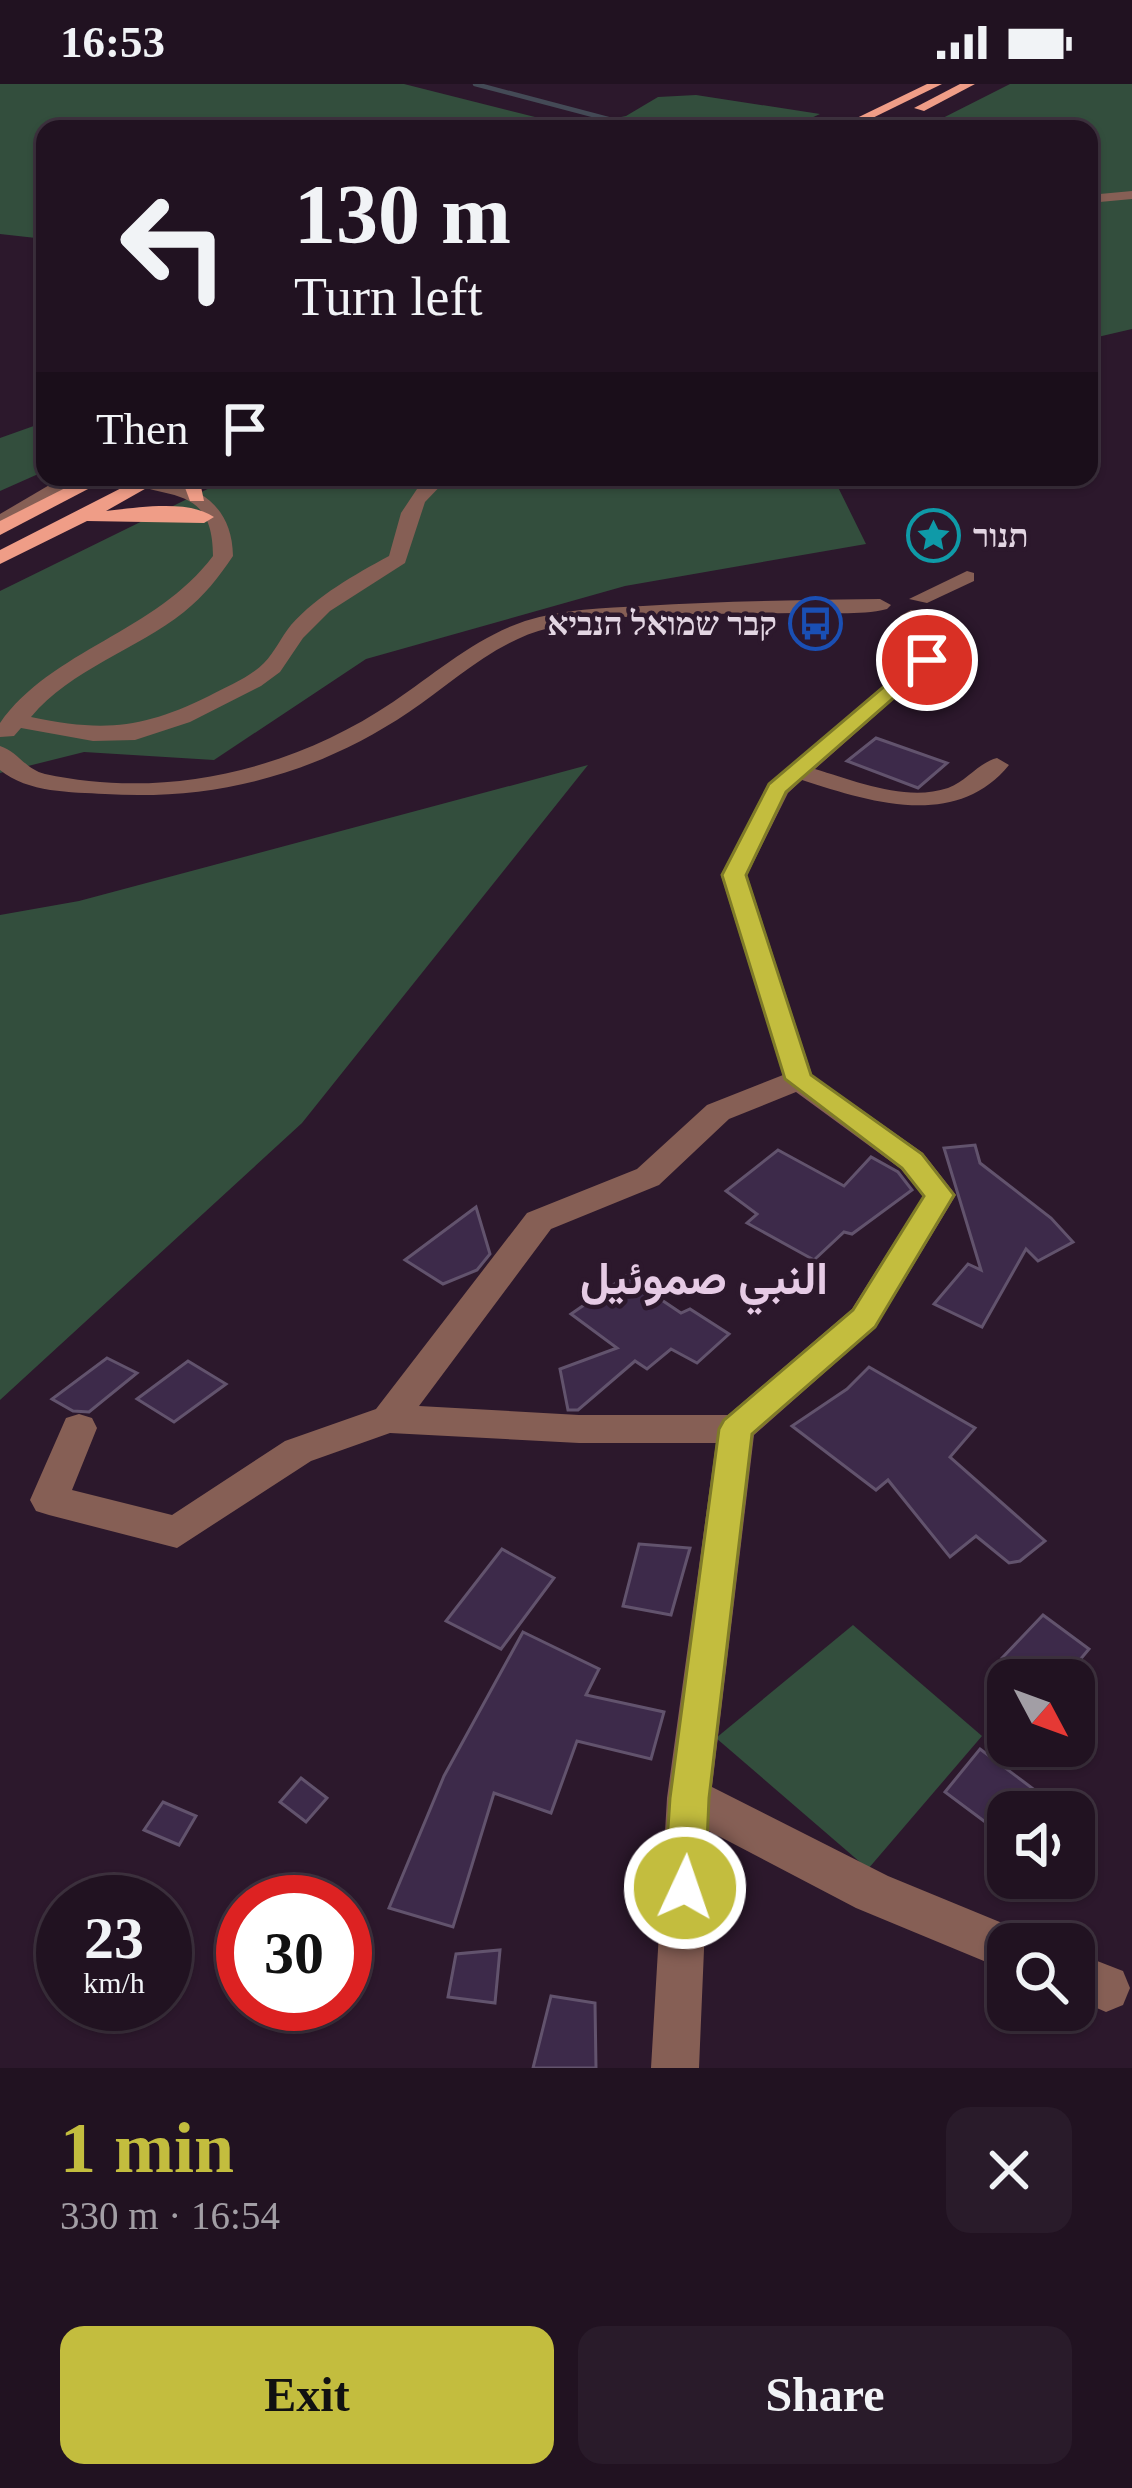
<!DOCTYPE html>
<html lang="en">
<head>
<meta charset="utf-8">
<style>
  :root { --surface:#211221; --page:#291b2a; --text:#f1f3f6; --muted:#a29ea5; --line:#3e323f; --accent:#c3bd3e }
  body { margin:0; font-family:"Times New Roman",Vazirmatn,Heebo,serif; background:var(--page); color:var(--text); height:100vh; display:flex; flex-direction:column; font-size:45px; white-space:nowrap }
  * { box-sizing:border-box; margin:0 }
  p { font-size:39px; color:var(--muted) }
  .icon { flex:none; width:66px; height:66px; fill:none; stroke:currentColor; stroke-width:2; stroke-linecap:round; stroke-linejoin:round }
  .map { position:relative; height:1984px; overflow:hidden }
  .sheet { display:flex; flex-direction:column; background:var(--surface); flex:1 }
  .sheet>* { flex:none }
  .hud { position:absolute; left:36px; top:36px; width:1062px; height:366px; border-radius:24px; box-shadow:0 3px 9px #0004,0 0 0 3px var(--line); background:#211221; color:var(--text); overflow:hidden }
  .needle { width:78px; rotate:131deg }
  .buttons { position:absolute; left:987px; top:1575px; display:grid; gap:24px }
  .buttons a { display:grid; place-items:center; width:108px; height:108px; border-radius:24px; background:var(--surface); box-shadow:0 3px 9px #0004,0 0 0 3px var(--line); font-size:60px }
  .speed { position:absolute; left:36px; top:1791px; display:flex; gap:24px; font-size:60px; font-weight:700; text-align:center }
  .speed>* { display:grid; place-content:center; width:156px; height:156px; border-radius:50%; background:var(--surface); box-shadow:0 3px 9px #0004,0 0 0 3px var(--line); line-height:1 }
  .speed small { font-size:30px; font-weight:400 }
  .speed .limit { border:18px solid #d22; background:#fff; color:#111 }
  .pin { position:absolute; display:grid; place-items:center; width:102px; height:102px; color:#fff; margin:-51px; border:6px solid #fff; border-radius:50%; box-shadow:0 3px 12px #0007 }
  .me { position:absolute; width:132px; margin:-66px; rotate:3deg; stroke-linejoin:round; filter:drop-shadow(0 0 9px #0008) }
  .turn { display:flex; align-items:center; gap:42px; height:252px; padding:0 60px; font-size:54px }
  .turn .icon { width:156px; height:156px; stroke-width:2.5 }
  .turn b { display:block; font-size:84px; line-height:102px }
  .then { display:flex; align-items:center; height:114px; padding:0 60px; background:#0003; gap:24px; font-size:45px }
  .round { display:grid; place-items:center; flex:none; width:126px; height:126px; border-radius:24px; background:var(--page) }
  .head { display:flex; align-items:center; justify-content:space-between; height:204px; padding:0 60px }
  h1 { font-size:72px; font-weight:800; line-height:90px; color:var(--accent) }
  .primary-button { display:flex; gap:24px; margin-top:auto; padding:24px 60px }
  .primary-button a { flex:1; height:138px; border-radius:24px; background:var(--accent); color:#111; font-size:48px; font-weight:800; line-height:138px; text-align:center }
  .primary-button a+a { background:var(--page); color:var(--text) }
  .status { display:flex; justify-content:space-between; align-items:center; height:84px; padding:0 60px; background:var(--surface); direction:ltr }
  .status svg { height:33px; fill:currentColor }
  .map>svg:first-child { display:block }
  .green { fill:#334e3d }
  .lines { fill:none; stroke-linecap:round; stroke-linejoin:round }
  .stream { stroke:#444a56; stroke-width:4.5 }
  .building { fill:#3d2a4a; stroke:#62536d; stroke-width:3 }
  .minor { fill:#865f55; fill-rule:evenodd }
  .major { fill:#ef9d87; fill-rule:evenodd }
  .route { fill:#c3bd3e; stroke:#7f7b28; stroke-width:3 }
  .labels { text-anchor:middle; stroke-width:9; stroke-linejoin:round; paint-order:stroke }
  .far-poi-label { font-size:33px; font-weight:bold; fill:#e2d5e2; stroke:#2c182c; text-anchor:start }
  .quarter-label { font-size:45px; font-weight:bold; fill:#e6cbe5; stroke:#2c182c }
</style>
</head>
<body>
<div class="status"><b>16:53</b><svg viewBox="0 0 49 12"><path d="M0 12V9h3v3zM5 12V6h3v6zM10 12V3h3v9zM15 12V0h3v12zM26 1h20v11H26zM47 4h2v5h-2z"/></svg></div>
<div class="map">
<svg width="1132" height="1984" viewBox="0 0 1132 1984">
  <rect width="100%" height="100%" fill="#2c182c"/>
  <g class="green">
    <polygon points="0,0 404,0 543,35 591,39 626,32 658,13 696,11 820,30 787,45 45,45 45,155 0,150"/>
    <polygon points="1010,0 1132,0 1132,245 1089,255 1089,45 921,45"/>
    <polygon points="45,338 45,387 0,407 0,354"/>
    <polygon points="232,393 833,393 866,460 625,502 366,575 214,676 84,668 0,689 0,507"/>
    <polygon points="588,681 302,1039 0,1316 0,831 79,817"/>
    <polygon points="853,1541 982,1652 868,1785 716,1654"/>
  </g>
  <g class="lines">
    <polyline class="stream" points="475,0 646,45"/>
  </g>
  <g class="building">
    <polygon points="876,654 947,679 918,704 847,677"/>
    <polygon points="975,1061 980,1079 1051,1134 1073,1158 1038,1177 1026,1165 982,1243 934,1220 968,1180 981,1186 944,1064"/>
    <polygon points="778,1066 844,1102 871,1073 898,1088 912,1106 852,1150 844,1148 814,1176 747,1139 757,1130 726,1107"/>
    <polygon points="476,1123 490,1170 477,1186 443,1200 405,1176"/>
    <polygon points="626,1192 681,1229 690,1225 729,1250 697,1279 671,1265 647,1285 635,1277 578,1326 568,1326 560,1285 617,1264 571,1230"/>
    <polygon points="107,1274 137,1289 89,1328 73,1327 52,1315"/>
    <polygon points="188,1277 226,1300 174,1338 137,1315"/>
    <polygon points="869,1283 975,1344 950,1373 1045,1457 1020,1477 1009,1479 976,1452 950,1473 888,1396 876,1406 792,1342 847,1305"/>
    <polygon points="639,1460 690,1464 671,1531 623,1522"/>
    <polygon points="502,1465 554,1494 501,1565 446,1537"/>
    <polygon points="1043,1531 1089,1565 1063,1596 1030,1596 1002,1574"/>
    <polygon points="523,1548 599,1585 586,1611 664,1628 651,1675 577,1657 551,1729 494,1709 453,1843 389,1824 444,1692"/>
    <polygon points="980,1665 1040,1710 1028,1728 1008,1728 1008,1755 945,1708"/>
    <polygon points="301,1694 327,1714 306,1738 280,1718"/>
    <polygon points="163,1718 196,1732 179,1761 144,1746"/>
    <polygon points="500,1866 495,1919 448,1913 456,1870"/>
    <polygon points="551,1912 595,1919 596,1984 533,1984"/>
  </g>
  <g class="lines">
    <g class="minor">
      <polygon points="1132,107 1132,115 1089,119 1089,111"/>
      <polygon points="63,393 86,393 0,444 0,430"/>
      <path d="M122,393C176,393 232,407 233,472C219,493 204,512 184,528C136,566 71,585 31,633C103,648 142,645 209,612C227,602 249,594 264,579C275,568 281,553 291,541C318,511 354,491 389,472L401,429L423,396L449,393L425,418L405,479L330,527L303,554L280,588L261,602L190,638L135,656L93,657L21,644L14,652L0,653V639C51,566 156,548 213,472C213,395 159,419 122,393Z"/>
      <polygon points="967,487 974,489 974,497 927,519 909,515"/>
      <path d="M880,515L891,521L887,525C859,532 826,528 796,529C716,531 627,526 549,544C495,557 453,598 409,628C317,690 215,717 105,710C71,708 28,709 0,686V662C17,667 25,685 45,690C166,716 292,686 393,618C436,589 475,554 525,537C563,525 604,524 643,522C722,517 801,516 880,515Z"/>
      <path d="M911,526L919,527L936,554L938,576L815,685C855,697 906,718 948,704C967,697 978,679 997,674L1009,681C956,746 870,718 802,696L788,709L747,791L812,991L923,1069L956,1111L876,1243L754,1351L712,1703L888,1792L1024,1848L1030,1860H1008V1887L856,1824L709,1747L699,1984H651L667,1714L716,1359H579L390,1349L311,1377L177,1464L49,1431L36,1427L30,1416L66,1334L79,1330L92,1334L97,1344L72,1406L172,1431L285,1357L376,1325L527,1129L637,1085L707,1021L783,991L721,791L768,700L916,574L914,554L900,532ZM796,1008L901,1085L923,1112L852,1225L728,1331H579L419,1322L551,1145L659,1101L729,1035Z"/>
      <polygon points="1074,1868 1123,1887 1130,1904 1123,1921 1106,1928 1074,1914"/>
    </g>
    <g class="major">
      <polygon points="927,0 942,0 850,45 834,45"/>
      <polygon points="960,0 975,0 924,27 914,24"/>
      <polygon points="87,393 111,393 0,451 0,437"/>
      <path d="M143,393H166L106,427C136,424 188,415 214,433L204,439L87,437L0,480V466Z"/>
      <polygon points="181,393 199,393 204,417 190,417"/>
    </g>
  </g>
  <polygon class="route" points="920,572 937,576 786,708 746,791 811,991 922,1070 954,1111 875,1243 752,1350 709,1714 705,1804 699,1818 685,1824 670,1818 664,1804 670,1714 719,1345 724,1336 853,1226 924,1112 902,1084 785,995 722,791 769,700"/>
  <defs>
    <symbol id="sight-ring" viewBox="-11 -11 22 22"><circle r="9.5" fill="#2c182c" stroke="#0f9aa8" stroke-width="1.5"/><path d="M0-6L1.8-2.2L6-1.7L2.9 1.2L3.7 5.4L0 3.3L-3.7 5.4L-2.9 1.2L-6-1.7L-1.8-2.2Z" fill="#0f9aa8"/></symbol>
    <symbol id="bus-ring" viewBox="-11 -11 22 22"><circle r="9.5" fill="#2c182c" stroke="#1a4fb4" stroke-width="1.5"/><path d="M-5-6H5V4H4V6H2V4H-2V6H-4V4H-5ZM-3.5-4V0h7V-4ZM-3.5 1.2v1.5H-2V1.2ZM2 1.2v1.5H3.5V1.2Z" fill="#1a4fb4"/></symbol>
  </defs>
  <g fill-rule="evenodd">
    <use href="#sight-ring" x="904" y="422" width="59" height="59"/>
    <use href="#bus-ring" x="786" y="510" width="59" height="59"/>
  </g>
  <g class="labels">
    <g class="far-poi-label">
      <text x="973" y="463">תנור</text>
      <text x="777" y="551" text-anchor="end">קבר שמואל הנביא</text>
    </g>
    <g class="quarter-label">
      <text x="704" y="1210">النبي صموئيل</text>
    </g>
  </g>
</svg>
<div class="buttons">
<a><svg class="needle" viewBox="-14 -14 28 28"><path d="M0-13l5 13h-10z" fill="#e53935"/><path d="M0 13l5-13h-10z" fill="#a29ea5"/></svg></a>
<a><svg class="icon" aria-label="sound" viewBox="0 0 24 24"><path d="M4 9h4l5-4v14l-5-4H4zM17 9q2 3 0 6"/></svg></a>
<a><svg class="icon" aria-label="search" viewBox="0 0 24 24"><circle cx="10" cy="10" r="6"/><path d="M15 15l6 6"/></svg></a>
</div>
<div class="speed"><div>23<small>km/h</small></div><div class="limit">30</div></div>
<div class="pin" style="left:927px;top:576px;background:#d93025"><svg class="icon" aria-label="arrive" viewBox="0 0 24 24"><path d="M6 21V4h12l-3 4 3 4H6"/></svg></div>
<svg class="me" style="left:685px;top:1804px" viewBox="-20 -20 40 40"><circle r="17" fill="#c3bd3e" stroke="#fff" stroke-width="3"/><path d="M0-11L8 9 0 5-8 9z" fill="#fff"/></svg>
<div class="hud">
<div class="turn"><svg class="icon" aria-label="left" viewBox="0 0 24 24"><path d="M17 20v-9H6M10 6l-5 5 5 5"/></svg><div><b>130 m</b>Turn left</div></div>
<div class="then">Then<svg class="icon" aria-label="arrive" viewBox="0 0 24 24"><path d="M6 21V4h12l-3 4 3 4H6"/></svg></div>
</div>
</div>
<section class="sheet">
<div class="head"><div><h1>1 min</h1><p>330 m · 16:54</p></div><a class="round"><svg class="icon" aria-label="close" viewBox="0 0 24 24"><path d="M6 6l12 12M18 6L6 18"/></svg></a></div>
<div class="primary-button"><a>Exit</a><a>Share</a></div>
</section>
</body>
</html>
